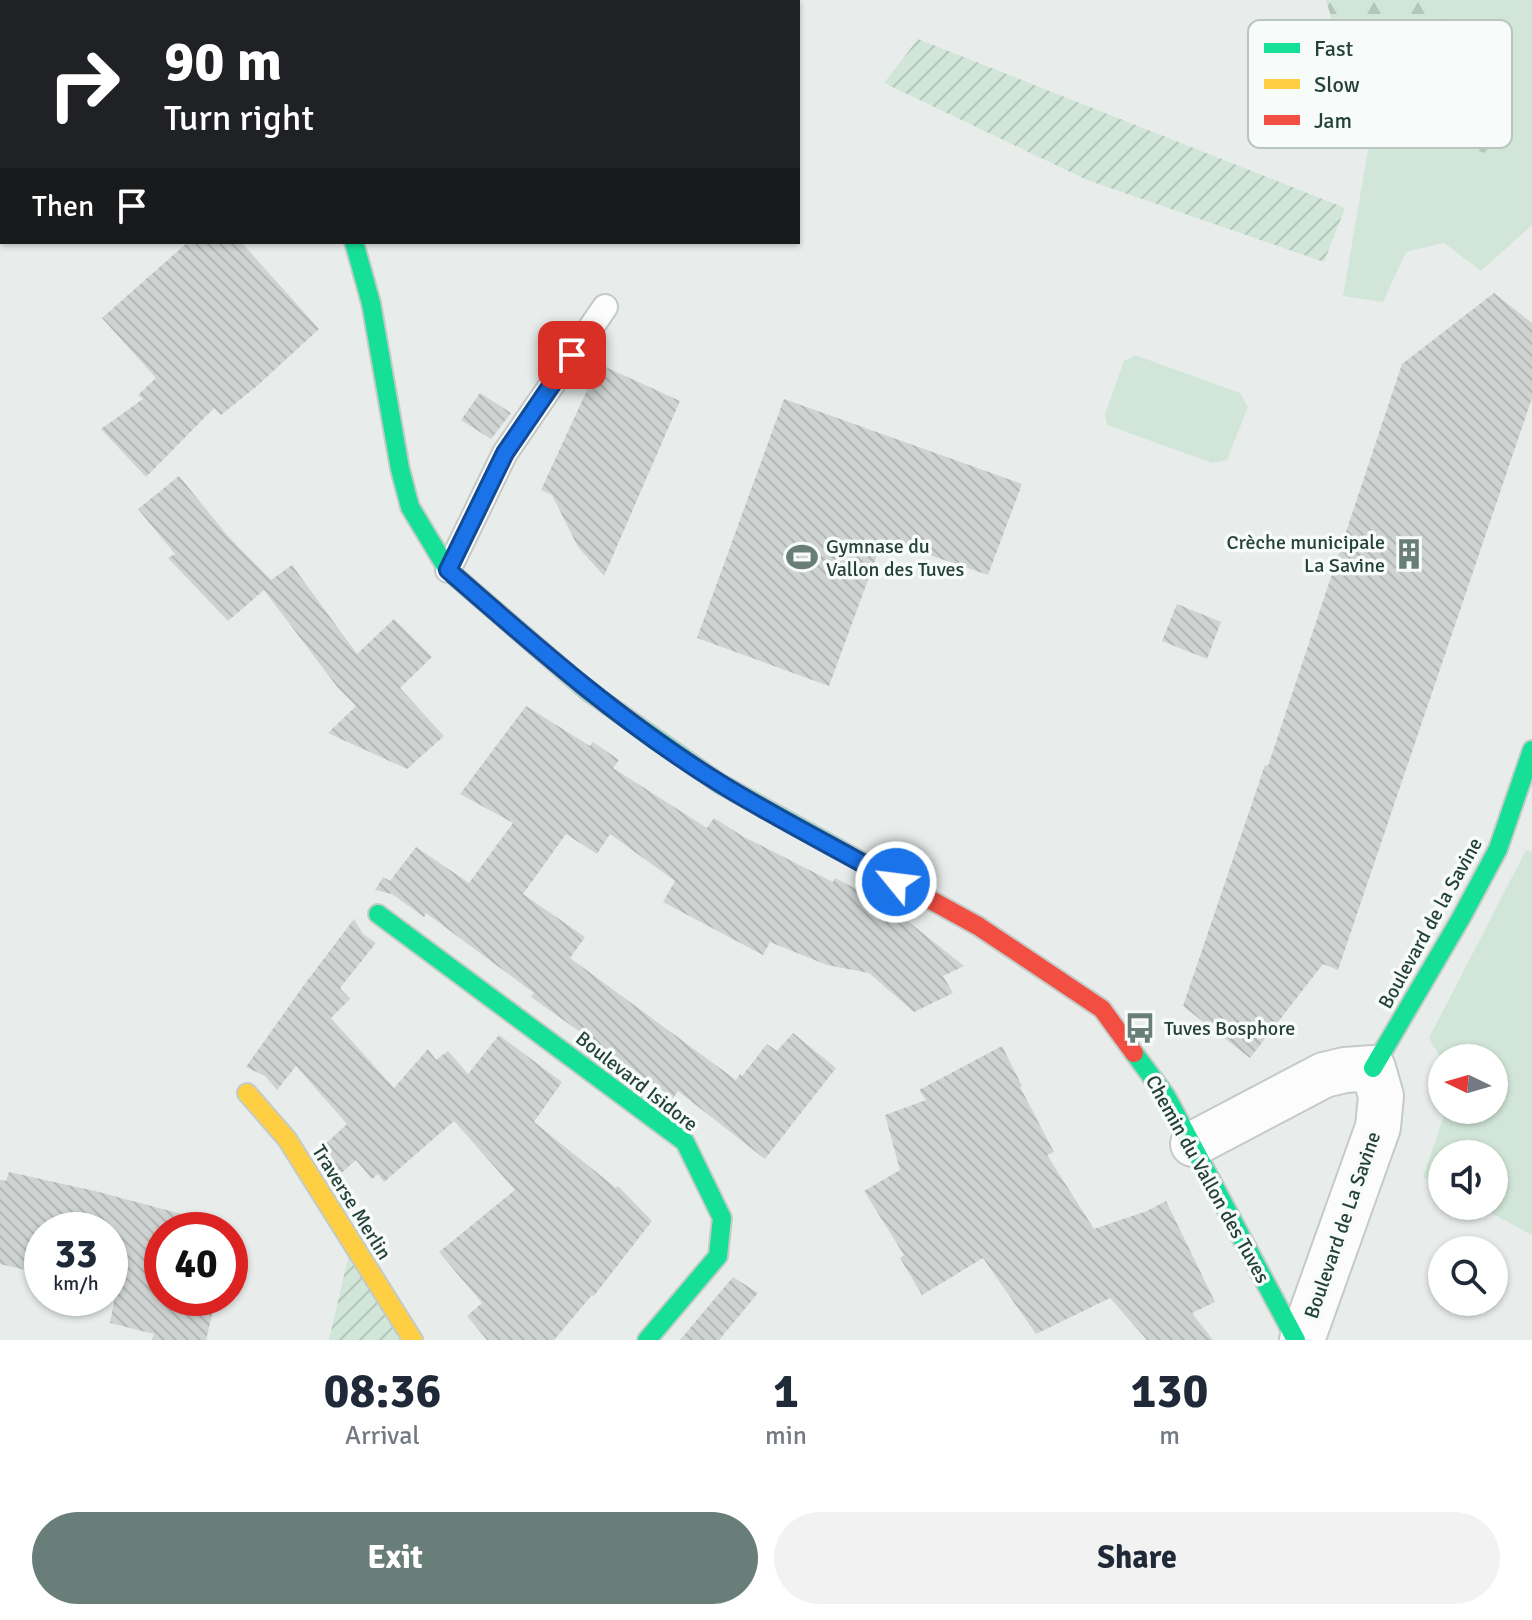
<!DOCTYPE html>
<html lang="en">
<head>
<meta charset="utf-8">
<style>
  :root { --surface:#fff; --page:#f2f2f3; --text:#1f2937; --muted:#747a83; --accent:#697e78 }
  body { margin:0; font-family:Signika,sans-serif; background:var(--page); color:var(--text); height:100vh; display:flex; flex-direction:column; font-size:30px; white-space:nowrap }
  * { box-sizing:border-box; margin:0 }
  p { font-size:26px; color:var(--muted) }
  .icon { flex:none; width:44px; height:44px; fill:none; stroke:currentColor; stroke-width:2; stroke-linecap:round; stroke-linejoin:round }
  .map { position:relative; height:1340px; overflow:hidden }
  .panel { display:flex; flex-direction:column; background:var(--surface); flex:1 }
  .panel>* { flex:none }
  .hud { position:absolute; left:0px; top:0px; width:800px; height:244px; box-shadow:0 2px 6px #0004; background:#202124; color:#fff; overflow:hidden }
  .needle { width:52px; rotate:275deg }
  .tools { position:absolute; left:1428px; top:1044px; display:grid; gap:16px }
  .tools a { display:grid; place-items:center; width:80px; height:80px; border-radius:50%; background:var(--surface); box-shadow:0 2px 6px #0004; font-size:40px }
  .speed { position:absolute; left:24px; top:1212px; display:flex; gap:16px; font-size:40px; font-weight:700; text-align:center }
  .speed>* { display:grid; place-content:center; width:104px; height:104px; border-radius:50%; background:var(--surface); box-shadow:0 2px 6px #0004; line-height:1 }
  .speed small { font-size:20px; font-weight:400 }
  .speed .limit { border:12px solid #d22; background:#fff; color:#111 }
  .pin { position:absolute; display:grid; place-items:center; width:68px; height:68px; color:#fff; margin:-34px; border-radius:16px; box-shadow:0 4px 12px #0006 }
  .me { position:absolute; width:88px; margin:-44px; rotate:299deg; stroke-linejoin:round; filter:drop-shadow(0 0 6px #0008) }
  .turn { display:flex; align-items:center; gap:28px; height:168px; padding:0 32px; font-size:36px }
  .turn .icon { width:104px; height:104px; stroke-width:2.5 }
  .turn b { display:block; font-size:56px; line-height:68px }
  .then { display:flex; align-items:center; height:76px; padding:0 32px; background:#0003; gap:16px; font-size:30px }
  .eta { display:flex; justify-content:space-evenly; align-items:center; height:136px; text-align:center }
  .eta b { font-size:48px; font-weight:700; line-height:56px }
  .action { display:flex; gap:16px; margin-top:auto; padding:16px 32px }
  .action a { flex:1; height:92px; border-radius:48px; background:var(--accent); color:#fff; font-size:32px; font-weight:700; line-height:92px; text-align:center }
  .action a+a { background:var(--page); color:var(--text) }
  .map>svg:first-child { display:block }
  .grass { fill:#d1e6d8 }
  .forest { fill:url(#forest-firs) }
  .garden { fill:url(#garden-furrows) }
  .building { fill:url(#building-back-hatch) }
  .lines { fill:none; stroke-linecap:round; stroke-linejoin:round }
  .lane-casing { stroke:#c5cac8; stroke-width:28 }
  .street-casing { stroke:#c5cac8; stroke-width:48 }
  .fast-casing { stroke:#c3cbc8; stroke-width:22 }
  .slow-casing { stroke:#c3cbc8; stroke-width:22 }
  .jam-casing { stroke:#c3cbc8; stroke-width:22 }
  .lane { stroke:#fcfcfc; stroke-width:24 }
  .street { stroke:#fcfcfc; stroke-width:44 }
  .fast { stroke:#16e098; stroke-width:18 }
  .slow { stroke:#ffcf43; stroke-width:18 }
  .jam { stroke:#f24e42; stroke-width:18 }
  .route-casing { stroke:#114b97; stroke-width:20 }
  .route { stroke:#1a73e8; stroke-width:14 }
  .labels { text-anchor:middle; stroke-width:7; stroke-linejoin:round; paint-order:stroke }
  .poi-label { font-size:20px; fill:#24423a; stroke:#f7fbf9; text-anchor:start }
  .street-label { font-size:20px; fill:#24423a; stroke:#f7fbf9 }
  .key { fill:#f7fbf9; stroke:#b8c4c0; stroke-width:2 }
  .key-label { font-size:22px; fill:#24423a }
</style>
</head>
<body>
<div class="map">
<svg width="1532" height="1340" viewBox="0 0 1532 1340">
  <defs>
    <pattern id="forest-firs" width="22" height="20" patternUnits="userSpaceOnUse" patternTransform="scale(2)"><rect width="22" height="20" fill="#d1e6d8"/><path d="M5 1l3.5 6h-7zM16 11l3.5 6h-7z" fill="#b3c6ba"/></pattern>
    <pattern id="garden-furrows" width="10" height="10" patternUnits="userSpaceOnUse" patternTransform="scale(2)"><rect width="10" height="10" fill="#d1e6d8"/><path d="M-1 1l2-2M0 10L10 0M9 11l2-2" fill="none" stroke="#b3c6ba"/></pattern>
    <pattern id="building-back-hatch" width="6" height="6" patternUnits="userSpaceOnUse" patternTransform="scale(2)"><rect width="6" height="6" fill="#cfd4d2"/><path d="M-1 5l2 2M0 0l6 6M5-1l2 2" fill="none" stroke="#b2b7b5"/></pattern>
  </defs>
  <rect width="100%" height="100%" fill="#e8edeb"/>
  <g class="grass">
    <polygon points="1439,0 1532,0 1532,225 1481,271 1444,243 1406,252 1383,302 1343,296 1369,144 1454,141 1484,153 1476,46 1448,23"/>
    <polygon points="1135,355 1240,393 1248,407 1227,460 1212,463 1107,425 1105,414 1124,361"/>
    <polygon points="1526,850 1532,852 1532,1235 1478,1206 1494,1206 1494,1154 1442,1154 1442,1187 1423,1177 1446,1110 1494,1110 1494,1058 1442,1058 1442,1061 1429,1038"/>
  </g>
  <polygon class="forest" points="1326,0 1439,0 1448,23 1476,46 1503,134 1484,153 1454,141 1369,144"/>
  <g class="garden">
    <polygon points="918,39 1345,208 1324,262 1087,180 884,83"/>
    <polygon points="350,1249 405,1340 329,1340"/>
  </g>
  <g class="building">
    <polygon points="188,242 241,242 319,329 257,386 221,415 214,408 146,477 101,429 143,399 138,395 156,378 102,318"/>
    <polygon points="1494,293 1532,323 1532,398 1338,970 1323,964 1250,1058 1183,1006 1265,765 1268,766 1402,364"/>
    <polygon points="599,364 680,401 604,576 578,547 552,495 541,490"/>
    <polygon points="480,393 511,413 491,439 461,420"/>
    <polygon points="784,399 1022,484 988,575 883,539 829,686 697,638"/>
    <polygon points="179,476 227,535 271,580 292,565 357,654 394,619 432,657 400,688 444,736 407,769 328,733 356,706 338,688 264,590 228,621 168,558 175,554 138,509"/>
    <polygon points="1177,604 1221,622 1207,659 1162,641"/>
    <polygon points="526,706 590,746 593,742 619,760 613,768 707,828 714,818 744,837 833,882 835,878 886,904 964,966 943,976 953,993 914,1012 869,973 827,965 770,942 763,955 663,902 675,881 610,834 597,854 566,834 523,894 585,937 570,958 736,1080 740,1074 742,1076 767,1044 777,1051 793,1033 836,1068 765,1159 678,1091 673,1098 531,997 534,993 426,913 424,917 392,894 375,890 383,877 390,881 416,847 469,883 513,823 460,794"/>
    <polygon points="354,919 363,934 376,943 340,988 350,999 331,1018 394,1088 428,1049 436,1060 448,1051 468,1074 499,1035 562,1082 534,1122 616,1188 618,1186 652,1221 593,1297 592,1295 554,1340 487,1340 467,1316 482,1303 439,1252 515,1190 454,1121 384,1182 378,1174 372,1179 356,1160 339,1175 322,1147 347,1124 296,1066 277,1090 265,1076 246,1067 304,985"/>
    <polygon points="1002,1046 1022,1086 1020,1087 1054,1152 1047,1155 1094,1229 1147,1211 1166,1201 1215,1302 1192,1313 1213,1340 1147,1340 1110,1298 1036,1334 983,1258 922,1295 900,1258 904,1255 864,1191 900,1170 885,1115 926,1100 919,1090"/>
    <polygon points="9,1172 95,1191 200,1219 198,1230 162,1230 162,1298 216,1298 206,1340 152,1340 154,1334 110,1323 116,1291 110,1290 110,1230 42,1230 42,1274 0,1264 0,1180 6,1181"/>
    <polygon points="733,1277 758,1293 719,1340 680,1340"/>
  </g>
  <g class="lines">
    <defs>
      <polyline id="lane" points="448,570 505,453 605,307"/>
      <g id="street">
        <polyline points="283,0 284,2"/>
        <polyline points="1193,1144 1324,1075 1345,1070 1373,1068 1381,1096 1378,1127 1302,1340"/>
      </g>
      <g id="fast">
        <polyline points="354,242 371,303 400,469 410,507 448,570 588,691 719,783 898,882"/>
        <polyline points="378,914 685,1142 722,1218 718,1256 647,1340"/>
        <polyline points="1134,1053 1166,1096 1296,1340"/>
        <polyline points="1373,1068 1461,918 1498,849 1532,750"/>
      </g>
      <polyline id="slow" points="247,1093 287,1139 413,1340"/>
      <polyline id="jam" points="898,882 978,926 1102,1009 1134,1053"/>
    </defs>
    <use href="#lane" class="lane-casing"/>
    <use href="#street" class="street-casing"/>
    <use href="#fast" class="fast-casing"/>
    <use href="#slow" class="slow-casing"/>
    <use href="#jam" class="jam-casing"/>
    <use href="#lane" class="lane"/>
    <use href="#street" class="street"/>
    <use href="#fast" class="fast"/>
    <use href="#slow" class="slow"/>
    <use href="#jam" class="jam"/>
  </g>
  <g class="lines">
    <defs>
      <path id="route" d="M572,355L505,453L448,570C535,646 622,723 721,784C778,819 838,849 896,882"/>
    </defs>
    <use href="#route" class="route-casing"/>
    <use href="#route" class="route"/>
  </g>
  <defs>
    <symbol id="building-bare" viewBox="-9 -9 18 18"><path d="M-4-6H4V6H1V3H-1V6H-4ZM-2.5-4.3h1.7v1.8h-1.7ZM.8-4.3h1.7v1.8H.8ZM-2.5-1h1.7V.8h-1.7ZM.8-1h1.7V.8H.8Z" fill="#697e78" stroke="#f7fbf9" stroke-width="2.5" paint-order="stroke"/></symbol>
    <symbol id="stadium-bare" viewBox="-9 -9 18 18"><path d="M0-5a6.5 5 0 1 0 0 10a6.5 5 0 1 0 0-10ZM-3.5-1.8h7v3.6h-7Z" fill="#697e78" stroke="#f7fbf9" stroke-width="2.5" paint-order="stroke"/></symbol>
    <symbol id="bus-bare" viewBox="-9 -9 18 18"><path d="M-5-6H5V4H4V6H2V4H-2V6H-4V4H-5ZM-3.5-4V0h7V-4ZM-3.5 1.2v1.5H-2V1.2ZM2 1.2v1.5H3.5V1.2Z" fill="#697e78" stroke="#f7fbf9" stroke-width="2.5" paint-order="stroke"/></symbol>
  </defs>
  <g fill-rule="evenodd">
    <use href="#building-bare" x="1387" y="532" width="44" height="44"/>
    <use href="#stadium-bare" x="780" y="535" width="44" height="44"/>
    <use href="#bus-bare" x="1118" y="1006" width="44" height="44"/>
  </g>
  <g class="labels">
    <g class="poi-label">
      <text x="1385" y="549" text-anchor="end">Crèche municipale<tspan x="1385" dy="23">La Savine</tspan></text>
      <text x="826" y="553">Gymnase du<tspan x="826" dy="23">Vallon des Tuves</tspan></text>
      <text x="1164" y="1035">Tuves Bosphore</text>
    </g>
    <g class="street-label">
      <text transform="translate(1430 923) rotate(-61)" y="7">Boulevard de la Savine</text>
      <text transform="translate(637 1081) rotate(38)" y="7">Boulevard Isidore</text>
      <text transform="translate(1208 1179) rotate(61)" y="7">Chemin du Vallon des Tuves</text>
      <text transform="translate(352 1202) rotate(58)" y="7">Traverse Merlin</text>
      <text transform="translate(1342 1225) rotate(-71)" y="7">Boulevard de La Savine</text>
    </g>
  </g>
  <rect x="1248" y="20" width="264" height="128" rx="12" class="key"/>
  <rect x="1264" y="43" width="36" height="10" fill="#16e098"/>
  <rect x="1264" y="79" width="36" height="10" fill="#ffcf43"/>
  <rect x="1264" y="115" width="36" height="10" fill="#f24e42"/>
  <g class="key-label">
    <text x="1314" y="56">Fast</text>
    <text x="1314" y="92">Slow</text>
    <text x="1314" y="128">Jam</text>
  </g>
</svg>
<div class="tools">
<a><svg class="needle" viewBox="-14 -14 28 28"><path d="M0-13l5 13h-10z" fill="#e53935"/><path d="M0 13l5-13h-10z" fill="#747a83"/></svg></a>
<a><svg class="icon" aria-label="sound" viewBox="0 0 24 24"><path d="M4 9h4l5-4v14l-5-4H4zM17 9q2 3 0 6"/></svg></a>
<a><svg class="icon" aria-label="search" viewBox="0 0 24 24"><circle cx="10" cy="10" r="6"/><path d="M15 15l6 6"/></svg></a>
</div>
<div class="speed"><div>33<small>km/h</small></div><div class="limit">40</div></div>
<div class="pin" style="left:572px;top:355px;background:#d93025"><svg class="icon" aria-label="arrive" viewBox="0 0 24 24"><path d="M6 21V4h12l-3 4 3 4H6"/></svg></div>
<svg class="me" style="left:896px;top:882px" viewBox="-20 -20 40 40"><circle r="17" fill="#1a73e8" stroke="#fff" stroke-width="3"/><path d="M0-11L8 9 0 5-8 9z" fill="#fff"/></svg>
<div class="hud">
<div class="turn"><svg class="icon" aria-label="right" viewBox="0 0 24 24"><path d="M7 20v-9h11M14 6l5 5-5 5"/></svg><div><b>90 m</b>Turn right</div></div>
<div class="then">Then<svg class="icon" aria-label="arrive" viewBox="0 0 24 24"><path d="M6 21V4h12l-3 4 3 4H6"/></svg></div>
</div>
</div>
<section class="panel">
<div class="eta">
<div><b>08:36</b><p>Arrival</p></div>
<div><b>1</b><p>min</p></div>
<div><b>130</b><p>m</p></div>
</div>
<div class="action"><a>Exit</a><a>Share</a></div>
</section>
</body>
</html>
